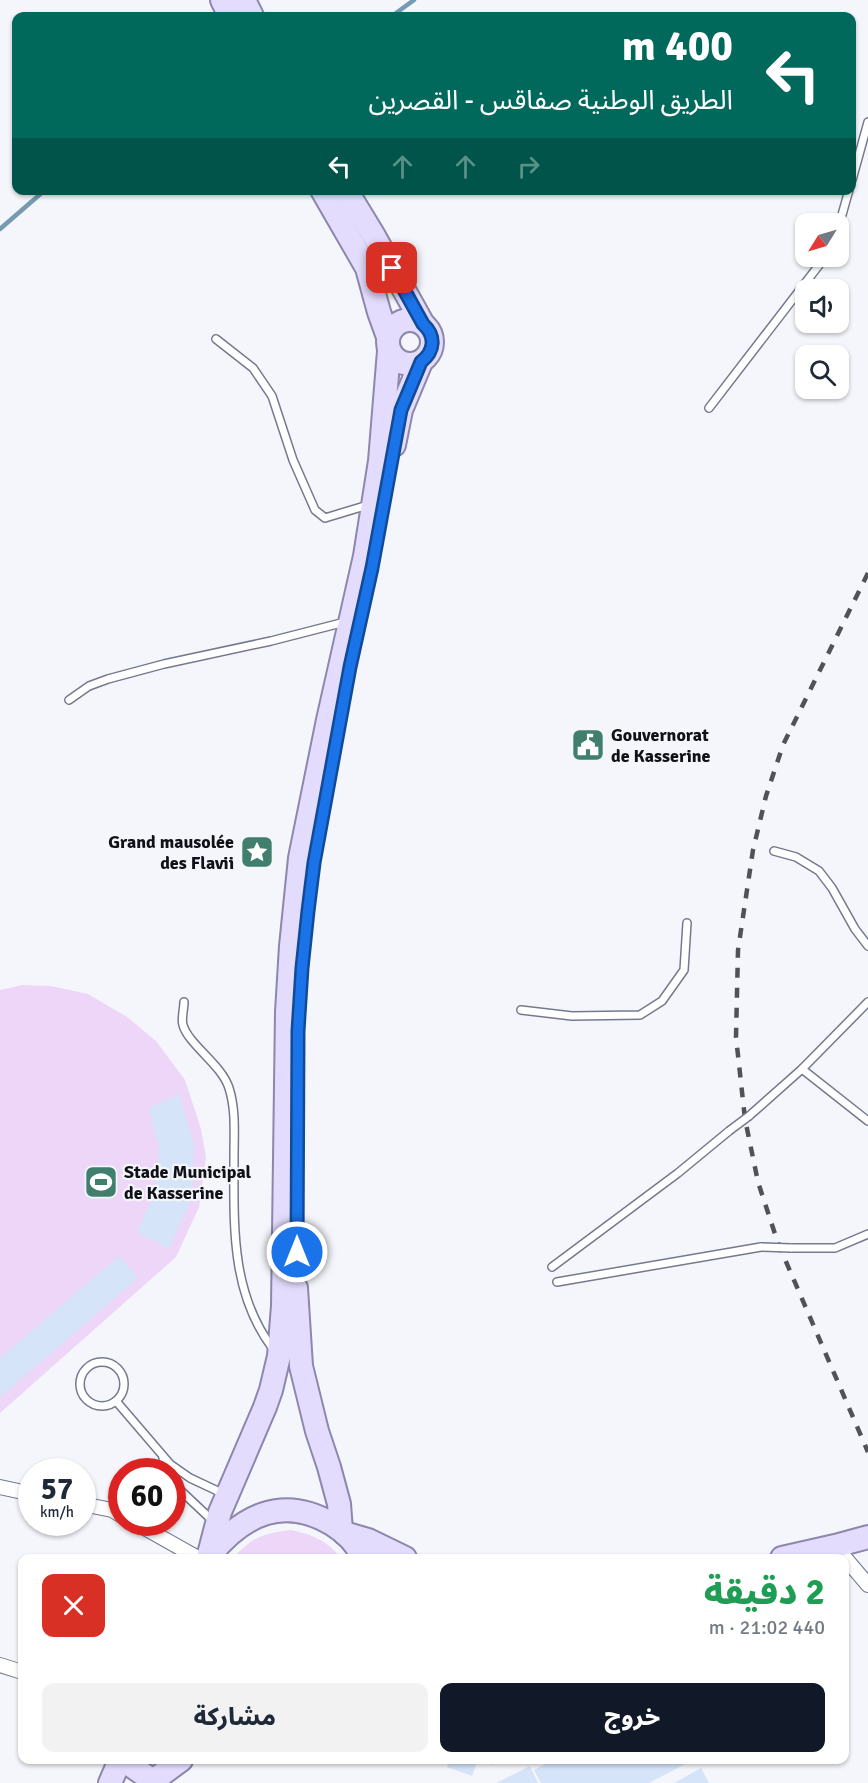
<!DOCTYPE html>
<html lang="ar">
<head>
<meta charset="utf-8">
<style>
  :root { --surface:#fff; --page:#f2f2f3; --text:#1f2937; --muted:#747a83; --accent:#111827 }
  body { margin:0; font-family:Signika,"Noto Sans Arabic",sans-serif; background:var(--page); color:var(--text); direction:rtl; height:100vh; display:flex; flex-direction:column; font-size:22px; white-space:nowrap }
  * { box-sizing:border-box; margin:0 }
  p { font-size:20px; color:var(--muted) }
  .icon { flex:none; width:33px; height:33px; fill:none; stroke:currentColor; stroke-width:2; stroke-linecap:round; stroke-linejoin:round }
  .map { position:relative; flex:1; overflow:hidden; direction:ltr }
  .side { position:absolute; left:18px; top:1554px; width:831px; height:210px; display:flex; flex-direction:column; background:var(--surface); border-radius:12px; box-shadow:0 2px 4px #0004; direction:rtl }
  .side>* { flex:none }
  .banner { position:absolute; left:12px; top:12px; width:844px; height:183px; border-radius:12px; box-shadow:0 2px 4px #0004; direction:rtl; background:#00695c; color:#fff; overflow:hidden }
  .needle { width:39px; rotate:233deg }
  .buttons { position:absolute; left:795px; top:213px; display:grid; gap:12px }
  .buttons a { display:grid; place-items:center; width:54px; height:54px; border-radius:12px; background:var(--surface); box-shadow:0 2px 4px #0004; font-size:30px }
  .speed { position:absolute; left:18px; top:1458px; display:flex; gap:12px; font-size:30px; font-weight:700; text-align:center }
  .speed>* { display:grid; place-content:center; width:78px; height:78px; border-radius:50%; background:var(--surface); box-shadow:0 2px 4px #0004; line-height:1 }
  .speed small { font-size:15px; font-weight:400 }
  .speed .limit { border:9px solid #d22; background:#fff; color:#111 }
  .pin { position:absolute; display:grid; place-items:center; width:51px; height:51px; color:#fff; margin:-26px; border-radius:12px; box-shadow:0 3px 9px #0006 }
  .me { position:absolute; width:66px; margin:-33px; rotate:0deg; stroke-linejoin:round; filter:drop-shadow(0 0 4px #0008) }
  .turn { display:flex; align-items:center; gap:21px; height:126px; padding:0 24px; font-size:27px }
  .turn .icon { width:78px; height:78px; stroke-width:2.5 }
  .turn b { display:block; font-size:42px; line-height:51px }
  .lanes { display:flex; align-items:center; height:57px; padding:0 24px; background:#0003; justify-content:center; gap:30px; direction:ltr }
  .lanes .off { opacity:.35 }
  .round { display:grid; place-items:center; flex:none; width:63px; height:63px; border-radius:12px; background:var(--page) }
  .overview { display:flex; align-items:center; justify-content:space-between; height:102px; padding:0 24px }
  h1 { font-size:36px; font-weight:800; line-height:45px; color:#1e9e55 }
  .button { display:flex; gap:12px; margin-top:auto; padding:12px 24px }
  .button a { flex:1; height:69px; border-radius:12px; background:var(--accent); color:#fff; font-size:24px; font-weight:800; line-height:69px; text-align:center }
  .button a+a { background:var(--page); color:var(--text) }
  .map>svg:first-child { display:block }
  .green { fill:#edd6f7 }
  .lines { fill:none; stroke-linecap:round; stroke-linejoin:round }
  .stream { stroke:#769ab1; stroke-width:4.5 }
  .building { fill:#d5e4f8 }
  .service-casing { stroke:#74798e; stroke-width:10 }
  .minor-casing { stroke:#74798e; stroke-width:16 }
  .primary-casing { stroke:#8d86ad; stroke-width:26 }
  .service { stroke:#fff; stroke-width:7 }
  .minor { stroke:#fff; stroke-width:14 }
  .primary { stroke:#e3dcfd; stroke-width:22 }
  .rail { stroke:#505258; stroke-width:4.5; stroke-dasharray:10 10; stroke-linecap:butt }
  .service-bridge-casing { stroke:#74798e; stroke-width:10; stroke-linecap:butt }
  .service-bridge { stroke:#fff; stroke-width:7 }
  .route-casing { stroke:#114b97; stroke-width:15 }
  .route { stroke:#1a73e8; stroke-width:10 }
  .labels { text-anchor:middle; stroke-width:4.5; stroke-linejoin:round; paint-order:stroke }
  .poi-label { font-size:18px; font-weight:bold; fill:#101219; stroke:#f5f6fb; text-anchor:start }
</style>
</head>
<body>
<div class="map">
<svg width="868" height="1783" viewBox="0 0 868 1783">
  <rect width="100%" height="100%" fill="#f5f6fb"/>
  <g class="green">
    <polygon points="23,985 51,986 88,994 127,1017 156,1041 185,1080 201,1129 206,1157 199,1207 176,1257 0,1413 0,990"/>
    <path d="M291,1530C313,1535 326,1540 341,1558H233C253,1537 261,1534 291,1530Z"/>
  </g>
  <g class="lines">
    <g class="stream">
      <polyline points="392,16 414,0"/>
      <polyline points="0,229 45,190"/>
    </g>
  </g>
  <g class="building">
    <polygon points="179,1094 194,1145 192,1198 169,1249 137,1232 155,1193 159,1148 149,1108"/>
    <polygon points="119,1256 138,1278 0,1397 0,1358"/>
    <polygon points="449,1760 494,1760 492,1765 478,1760 472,1776 447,1767"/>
    <polygon points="552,1760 693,1760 649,1783 541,1783 534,1770"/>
    <polygon points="530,1766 538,1783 496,1783"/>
    <polygon points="701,1768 709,1783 674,1783"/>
  </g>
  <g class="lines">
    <defs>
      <g id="service">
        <polyline points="852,180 868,122"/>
        <polyline points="838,229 849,190"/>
        <polyline points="216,339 253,368 272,396 293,460 315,510 325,518 368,505"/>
        <polyline points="709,408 826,256"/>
        <polyline points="69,700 89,686 108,679 164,664 271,641 345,622"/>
        <polyline points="774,851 796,857 819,871 832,888 855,929 868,946"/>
        <path d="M184,1002C184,1009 181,1019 183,1025C188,1044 222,1065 229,1088C236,1110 234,1133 234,1156C234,1224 230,1292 273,1349"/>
        <polyline points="521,1010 572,1016 640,1015 662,1001 684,970 687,923"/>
        <polyline points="802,1069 868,1121"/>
        <polyline points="749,1116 802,1069 868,1002"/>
        <polyline points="791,1248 835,1248 868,1234"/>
        <polyline points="552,1267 678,1173 729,1131"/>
        <polyline points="557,1282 761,1247"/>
        <circle cx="102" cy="1384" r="22"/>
        <polyline points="116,1401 170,1464 190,1478 224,1494"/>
        <polyline points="163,1458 169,1472"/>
        <polyline points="172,1478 179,1489 214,1522"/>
      </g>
      <g id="minor">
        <polyline points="0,1487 32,1494"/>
        <polyline points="82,1504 112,1510 122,1516"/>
        <polyline points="134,1522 198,1558"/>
        <polyline points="835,1546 868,1585"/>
        <polyline points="0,1665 22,1672"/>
      </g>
      <g id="primary">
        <polyline points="222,0 230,16"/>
        <polyline points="244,0 252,16"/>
        <polyline points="322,190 367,268 379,312 388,337"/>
        <polyline points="346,190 374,236 423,324"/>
        <circle cx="410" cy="342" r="22"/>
        <polyline points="394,445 401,410 421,362"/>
        <polyline points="296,1288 301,1366 317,1431 329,1467 339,1504 341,1530"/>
        <polyline points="344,1533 368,1540 405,1558"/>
        <path d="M210,1555C243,1515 283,1495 332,1524C345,1532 357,1544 363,1558"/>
        <polyline points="208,1558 220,1512 265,1407 271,1390 279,1356 283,1306 287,1012 291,946 300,858 328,720 365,556 380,461 389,351"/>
        <polyline points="782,1558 835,1546 868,1537"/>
        <polyline points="123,1760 153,1781"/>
        <polyline points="110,1783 120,1760"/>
        <polyline points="150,1783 181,1760"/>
      </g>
    </defs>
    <use href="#service" class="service-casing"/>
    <use href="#minor" class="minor-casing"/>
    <use href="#primary" class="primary-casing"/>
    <use href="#service" class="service"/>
    <use href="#minor" class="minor"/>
    <use href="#primary" class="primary"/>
    <polyline class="rail" points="868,573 783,745 766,796 753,850 738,950 736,1037 745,1119 758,1182 778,1243 868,1452"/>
    <defs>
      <g id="service-bridge">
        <polyline points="729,1131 749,1116"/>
        <polyline points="761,1247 791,1248"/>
      </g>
    </defs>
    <use href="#service-bridge" class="service-bridge-casing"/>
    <use href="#service-bridge" class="service-bridge"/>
  </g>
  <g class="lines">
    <defs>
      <path id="route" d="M297,1252L298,1031L302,968L308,911L314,863L350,667L372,568L401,410L421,362C435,351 436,336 423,324L392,268"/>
    </defs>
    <use href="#route" class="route-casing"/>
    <use href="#route" class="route"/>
  </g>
  <defs>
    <symbol id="civic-square" viewBox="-11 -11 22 22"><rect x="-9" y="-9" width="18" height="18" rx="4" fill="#407f6d" stroke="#f5f6fb"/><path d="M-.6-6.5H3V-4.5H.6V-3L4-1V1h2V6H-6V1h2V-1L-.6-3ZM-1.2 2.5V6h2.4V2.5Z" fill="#fff"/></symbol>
    <symbol id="sight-square" viewBox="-11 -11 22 22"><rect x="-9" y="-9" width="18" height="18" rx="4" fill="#407f6d" stroke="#f5f6fb"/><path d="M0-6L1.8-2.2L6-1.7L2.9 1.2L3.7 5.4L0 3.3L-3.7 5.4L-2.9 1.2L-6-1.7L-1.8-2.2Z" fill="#fff"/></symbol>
    <symbol id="stadium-square" viewBox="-11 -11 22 22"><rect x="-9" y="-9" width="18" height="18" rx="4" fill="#407f6d" stroke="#f5f6fb"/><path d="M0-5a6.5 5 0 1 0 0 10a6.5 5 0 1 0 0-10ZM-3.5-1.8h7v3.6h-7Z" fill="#fff"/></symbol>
  </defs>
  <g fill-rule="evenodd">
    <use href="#civic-square" x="569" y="726" width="38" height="38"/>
    <use href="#sight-square" x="238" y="833" width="38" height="38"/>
    <use href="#stadium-square" x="82" y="1163" width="38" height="38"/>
  </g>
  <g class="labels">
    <g class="poi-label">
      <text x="611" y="741">Gouvernorat<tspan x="611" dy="21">de Kasserine</tspan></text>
      <text x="234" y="848" text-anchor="end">Grand mausolée<tspan x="234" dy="21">des Flavii</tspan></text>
      <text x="124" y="1178">Stade Municipal<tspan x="124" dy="21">de Kasserine</tspan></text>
    </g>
  </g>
</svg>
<div class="buttons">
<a><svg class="needle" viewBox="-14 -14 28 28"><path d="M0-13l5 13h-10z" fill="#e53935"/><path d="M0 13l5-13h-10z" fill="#747a83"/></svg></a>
<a><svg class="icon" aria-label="sound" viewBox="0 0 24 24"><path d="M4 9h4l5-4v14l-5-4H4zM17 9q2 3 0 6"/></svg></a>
<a><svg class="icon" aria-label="search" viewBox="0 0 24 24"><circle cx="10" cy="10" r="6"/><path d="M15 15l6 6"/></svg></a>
</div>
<div class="speed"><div>57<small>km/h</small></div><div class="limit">60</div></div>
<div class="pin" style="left:392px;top:268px;background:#d93025"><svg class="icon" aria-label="arrive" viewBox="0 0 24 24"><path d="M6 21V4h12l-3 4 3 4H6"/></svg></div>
<svg class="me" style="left:297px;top:1252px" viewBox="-20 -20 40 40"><circle r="17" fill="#1a73e8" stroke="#fff" stroke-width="3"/><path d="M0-11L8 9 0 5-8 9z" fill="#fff"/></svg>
<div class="banner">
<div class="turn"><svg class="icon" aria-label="left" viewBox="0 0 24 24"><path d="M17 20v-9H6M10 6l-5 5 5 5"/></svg><div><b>400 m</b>الطريق الوطنية صفاقس - القصرين</div></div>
<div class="lanes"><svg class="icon" aria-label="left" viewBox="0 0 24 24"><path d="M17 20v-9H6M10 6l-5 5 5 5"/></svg><svg class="icon off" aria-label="ahead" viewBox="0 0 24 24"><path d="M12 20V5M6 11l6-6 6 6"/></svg><svg class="icon off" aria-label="ahead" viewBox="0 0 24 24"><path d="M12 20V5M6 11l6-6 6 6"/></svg><svg class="icon off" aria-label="right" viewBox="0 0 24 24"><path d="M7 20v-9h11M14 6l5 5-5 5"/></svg></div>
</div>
<section class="side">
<div class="overview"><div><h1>2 دقيقة</h1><p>440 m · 21:02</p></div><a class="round" style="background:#d93025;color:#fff"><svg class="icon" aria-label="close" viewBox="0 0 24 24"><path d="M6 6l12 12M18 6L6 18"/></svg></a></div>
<div class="button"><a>خروج</a><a>مشاركة</a></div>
</section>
</div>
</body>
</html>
